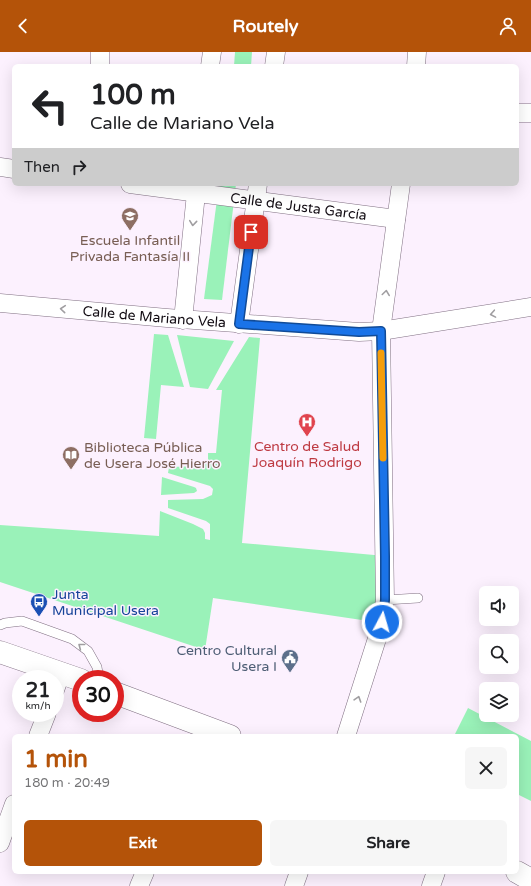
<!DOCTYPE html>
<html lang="en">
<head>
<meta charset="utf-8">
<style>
  :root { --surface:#fff; --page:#f6f6f6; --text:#202124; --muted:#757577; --accent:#b45309 }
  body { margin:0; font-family:"Varela Round",sans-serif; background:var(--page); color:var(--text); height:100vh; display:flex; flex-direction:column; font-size:15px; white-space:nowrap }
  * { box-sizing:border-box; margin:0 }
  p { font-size:13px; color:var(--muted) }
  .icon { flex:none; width:22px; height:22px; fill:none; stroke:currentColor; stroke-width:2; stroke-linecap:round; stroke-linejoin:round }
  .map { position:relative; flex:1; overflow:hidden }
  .details { position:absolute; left:12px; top:682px; width:507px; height:140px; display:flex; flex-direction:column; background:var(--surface); border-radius:6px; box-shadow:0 4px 16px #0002 }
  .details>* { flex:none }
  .top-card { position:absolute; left:12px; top:12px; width:507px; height:122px; border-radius:6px; box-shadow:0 4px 16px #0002; background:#fff; color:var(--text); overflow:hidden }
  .controls { position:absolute; left:479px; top:534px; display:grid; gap:8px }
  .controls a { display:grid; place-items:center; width:40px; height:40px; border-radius:6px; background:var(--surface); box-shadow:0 4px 16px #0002; font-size:20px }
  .speed { position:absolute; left:12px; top:618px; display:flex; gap:8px; font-size:20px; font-weight:700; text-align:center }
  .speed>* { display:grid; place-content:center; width:52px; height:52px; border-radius:50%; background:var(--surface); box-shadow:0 4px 16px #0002; line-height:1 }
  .speed small { font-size:10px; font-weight:400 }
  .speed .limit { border:6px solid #d22; background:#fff; color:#111 }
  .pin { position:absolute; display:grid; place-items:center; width:34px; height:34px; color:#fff; margin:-17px; border-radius:8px; box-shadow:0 2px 6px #0006 }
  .me { position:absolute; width:44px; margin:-22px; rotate:6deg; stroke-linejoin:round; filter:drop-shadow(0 0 3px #0008) }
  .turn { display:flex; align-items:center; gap:14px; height:84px; padding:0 12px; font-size:18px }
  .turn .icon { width:52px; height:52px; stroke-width:2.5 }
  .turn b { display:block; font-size:28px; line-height:34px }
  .then { display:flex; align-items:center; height:38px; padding:0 12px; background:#0003; gap:8px; font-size:15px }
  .round { display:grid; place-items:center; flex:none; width:42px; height:42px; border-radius:6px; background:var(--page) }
  .summary { display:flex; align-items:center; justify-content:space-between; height:68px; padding:0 12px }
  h1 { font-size:24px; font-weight:700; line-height:30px; color:var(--accent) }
  .primary-button { display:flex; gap:8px; margin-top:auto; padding:8px 12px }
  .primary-button a { flex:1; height:46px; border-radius:6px; background:var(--accent); color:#fff; font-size:16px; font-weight:700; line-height:46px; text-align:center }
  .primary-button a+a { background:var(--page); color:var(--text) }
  header { display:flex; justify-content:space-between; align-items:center; height:52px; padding:0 12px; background:var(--accent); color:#fff; font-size:18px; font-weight:700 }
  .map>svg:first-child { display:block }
  .green { fill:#9af2b9 }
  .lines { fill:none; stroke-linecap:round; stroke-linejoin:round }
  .service-casing { stroke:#817083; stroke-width:10 }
  .minor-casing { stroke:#817083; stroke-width:19 }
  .secondary-casing { stroke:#817083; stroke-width:23 }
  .service { stroke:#fff; stroke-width:9 }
  .minor { stroke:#fff; stroke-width:18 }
  .secondary { stroke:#fff; stroke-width:22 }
  .oneway { stroke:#a09ea1 }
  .route-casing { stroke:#114b97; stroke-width:10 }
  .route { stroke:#1a73e8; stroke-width:7 }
  .slow { stroke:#f59e0b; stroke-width:7 }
  .labels { text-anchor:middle; stroke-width:3; stroke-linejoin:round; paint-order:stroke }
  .street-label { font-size:14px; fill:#120c13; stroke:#fcf1fe }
  .education-label { font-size:14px; fill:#785e54; stroke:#fcf1fe }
  .health-label { font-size:14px; fill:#be3a42; stroke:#fcf1fe }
  .transit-label { font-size:14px; fill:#164399; stroke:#fcf1fe; text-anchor:start }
  .service-label { font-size:14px; fill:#4e5e75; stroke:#fcf1fe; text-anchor:end }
</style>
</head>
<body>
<header><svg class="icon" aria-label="back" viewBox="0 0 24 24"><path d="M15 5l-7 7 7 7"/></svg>Routely<svg class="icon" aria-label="person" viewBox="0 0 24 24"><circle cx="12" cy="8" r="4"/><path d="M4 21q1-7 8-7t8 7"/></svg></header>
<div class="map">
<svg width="531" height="834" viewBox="0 0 531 834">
  <rect width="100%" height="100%" fill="#fcf1fe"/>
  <g class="green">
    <polygon points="235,0 252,0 251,14 234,14"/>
    <polygon points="219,132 236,132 222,248 204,247"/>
    <polygon points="154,282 168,283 184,335 161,333 156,387 144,386"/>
    <polygon points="177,283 234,289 208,337 190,335"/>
    <polygon points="249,285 260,286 242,491 385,504 382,571 213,546 205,598 0,530 0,473 159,484 160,459 193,472 203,477 205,481 205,487 210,488 210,472 206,469 168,456 168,448 203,447 212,443 213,437 210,434 168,421 169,415 203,414 208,408 208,401 216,401 222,338 216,338"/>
    <polygon points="162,425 194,435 196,436 197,439 194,441 161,443"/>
    <polygon points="468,656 531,689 531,749 517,742 517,684 454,684"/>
  </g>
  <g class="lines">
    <defs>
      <g id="service">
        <polyline points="385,548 418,546"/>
        <polyline points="0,573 5,571 22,569 72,587 88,599 97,615 99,627"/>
      </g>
      <g id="minor">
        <polyline points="100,0 100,14"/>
        <polyline points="210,14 212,0"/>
        <polyline points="274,14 276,0"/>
        <polyline points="416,14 417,0"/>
        <polyline points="517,61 531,61"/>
        <polyline points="0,115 14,117"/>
        <path id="s1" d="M130,132L396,167"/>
        <path id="s2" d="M0,251L167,266L359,280L381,279L531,255"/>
        <polyline points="183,268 197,132"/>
        <polyline points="239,272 258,132"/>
        <polyline points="55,638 61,621"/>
        <polyline points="38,684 47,661"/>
        <polyline points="346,684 382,571 385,548 381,279 401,132"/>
        <polyline points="0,791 14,752"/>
        <polyline points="139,834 145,820"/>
        <polyline points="294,834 299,820"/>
        <polyline points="431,834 436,820"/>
      </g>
      <g id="secondary">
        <polyline points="0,600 81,628"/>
        <polyline points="115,641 230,684"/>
        <polyline points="517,820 531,828"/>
      </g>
    </defs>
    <use href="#service" class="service-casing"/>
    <use href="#minor" class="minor-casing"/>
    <use href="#secondary" class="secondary-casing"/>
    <use href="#service" class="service"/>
    <use href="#minor" class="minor"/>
    <use href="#secondary" class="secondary"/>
  </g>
  <defs><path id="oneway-chevron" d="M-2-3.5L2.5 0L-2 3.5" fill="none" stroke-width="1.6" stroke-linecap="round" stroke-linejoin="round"/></defs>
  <g class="oneway">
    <use href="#oneway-chevron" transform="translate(193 171) rotate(96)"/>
    <use href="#oneway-chevron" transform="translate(386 241) rotate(-82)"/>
    <use href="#oneway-chevron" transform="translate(63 257) rotate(-175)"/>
    <use href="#oneway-chevron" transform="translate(493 262) rotate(170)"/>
    <use href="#oneway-chevron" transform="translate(81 594) rotate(-142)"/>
    <use href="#oneway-chevron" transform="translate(358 647) rotate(-72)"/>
  </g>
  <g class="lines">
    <defs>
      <polyline id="route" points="251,180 239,272 359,280 381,279 385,504 385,548 382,570"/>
    </defs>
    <use href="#route" class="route-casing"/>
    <use href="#route" class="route"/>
    <polyline class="slow" points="381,301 383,406"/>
  </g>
  <defs>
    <symbol id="school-pin" viewBox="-11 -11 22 30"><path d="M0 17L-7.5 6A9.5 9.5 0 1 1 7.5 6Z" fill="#8d6e63" stroke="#fcf1fe"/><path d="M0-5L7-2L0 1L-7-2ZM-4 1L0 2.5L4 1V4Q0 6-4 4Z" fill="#fff"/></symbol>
    <symbol id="hospital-pin" viewBox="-11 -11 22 30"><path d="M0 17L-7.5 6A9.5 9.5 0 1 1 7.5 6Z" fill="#e0444e" stroke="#fcf1fe"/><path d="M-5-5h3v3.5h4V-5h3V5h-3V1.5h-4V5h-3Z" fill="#fff"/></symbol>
    <symbol id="library-pin" viewBox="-11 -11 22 30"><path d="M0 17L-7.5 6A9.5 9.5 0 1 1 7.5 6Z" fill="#8d6e63" stroke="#fcf1fe"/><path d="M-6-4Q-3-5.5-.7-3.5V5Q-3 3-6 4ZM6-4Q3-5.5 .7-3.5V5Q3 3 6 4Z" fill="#fff"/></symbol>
    <symbol id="bus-pin" viewBox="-11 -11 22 30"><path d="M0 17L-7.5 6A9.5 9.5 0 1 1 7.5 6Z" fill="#1a4fb4" stroke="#fcf1fe"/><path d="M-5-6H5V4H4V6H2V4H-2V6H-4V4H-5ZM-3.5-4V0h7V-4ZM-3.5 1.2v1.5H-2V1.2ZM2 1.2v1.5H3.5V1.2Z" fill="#fff"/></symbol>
    <symbol id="civic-pin" viewBox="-11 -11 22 30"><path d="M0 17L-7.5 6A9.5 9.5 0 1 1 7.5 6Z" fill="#5c6f8a" stroke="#fcf1fe"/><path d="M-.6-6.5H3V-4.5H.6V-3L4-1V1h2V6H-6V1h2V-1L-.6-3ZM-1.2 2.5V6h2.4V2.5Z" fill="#fff"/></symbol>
  </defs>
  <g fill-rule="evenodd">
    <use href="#school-pin" x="120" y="154" width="20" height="27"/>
    <use href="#hospital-pin" x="297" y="360" width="20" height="27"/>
    <use href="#library-pin" x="61" y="393" width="20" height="27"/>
    <use href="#bus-pin" x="29" y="540" width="20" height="27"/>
    <use href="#civic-pin" x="280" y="596" width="20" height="27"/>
  </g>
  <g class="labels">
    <g class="street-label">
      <text dy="5" stroke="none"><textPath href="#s1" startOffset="170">Calle de Justa García</textPath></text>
      <text dy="5" stroke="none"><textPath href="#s2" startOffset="155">Calle de Mariano Vela</textPath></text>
    </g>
    <g class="education-label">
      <text x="130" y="193">Escuela Infantil<tspan x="130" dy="16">Privada Fantasía II</tspan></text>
      <text x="84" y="400" text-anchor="start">Biblioteca Pública<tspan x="84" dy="16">de Usera José Hierro</tspan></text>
    </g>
    <g class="health-label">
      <text x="307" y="399">Centro de Salud<tspan x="307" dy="16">Joaquín Rodrigo</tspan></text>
    </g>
    <g class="transit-label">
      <text x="52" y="547">Junta<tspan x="52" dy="16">Municipal Usera</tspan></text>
    </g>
    <g class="service-label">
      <text x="277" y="603">Centro Cultural<tspan x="277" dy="16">Usera I</tspan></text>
    </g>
  </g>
</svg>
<div class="controls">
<a><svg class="icon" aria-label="sound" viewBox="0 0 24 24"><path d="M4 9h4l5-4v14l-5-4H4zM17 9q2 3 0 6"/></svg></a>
<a><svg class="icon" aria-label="search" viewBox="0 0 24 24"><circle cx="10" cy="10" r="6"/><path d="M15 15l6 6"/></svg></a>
<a><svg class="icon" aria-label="layers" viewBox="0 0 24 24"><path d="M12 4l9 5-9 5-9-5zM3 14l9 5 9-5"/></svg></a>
</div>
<div class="speed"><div>21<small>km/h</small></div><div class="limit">30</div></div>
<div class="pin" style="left:251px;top:180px;background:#d93025"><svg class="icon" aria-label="arrive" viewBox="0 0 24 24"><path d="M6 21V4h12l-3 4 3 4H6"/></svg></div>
<svg class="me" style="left:382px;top:570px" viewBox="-20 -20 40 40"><circle r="17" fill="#1a73e8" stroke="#fff" stroke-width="3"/><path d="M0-11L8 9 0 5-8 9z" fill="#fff"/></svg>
<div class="top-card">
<div class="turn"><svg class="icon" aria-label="left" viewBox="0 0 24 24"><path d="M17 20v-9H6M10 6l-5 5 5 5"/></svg><div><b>100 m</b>Calle de Mariano Vela</div></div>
<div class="then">Then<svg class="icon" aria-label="right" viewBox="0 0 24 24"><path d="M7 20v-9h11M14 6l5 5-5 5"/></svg></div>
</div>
<section class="details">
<div class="summary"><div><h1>1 min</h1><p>180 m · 20:49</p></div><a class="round"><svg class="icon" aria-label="close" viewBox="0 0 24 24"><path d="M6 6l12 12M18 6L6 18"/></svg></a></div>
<div class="primary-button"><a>Exit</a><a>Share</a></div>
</section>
</div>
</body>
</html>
